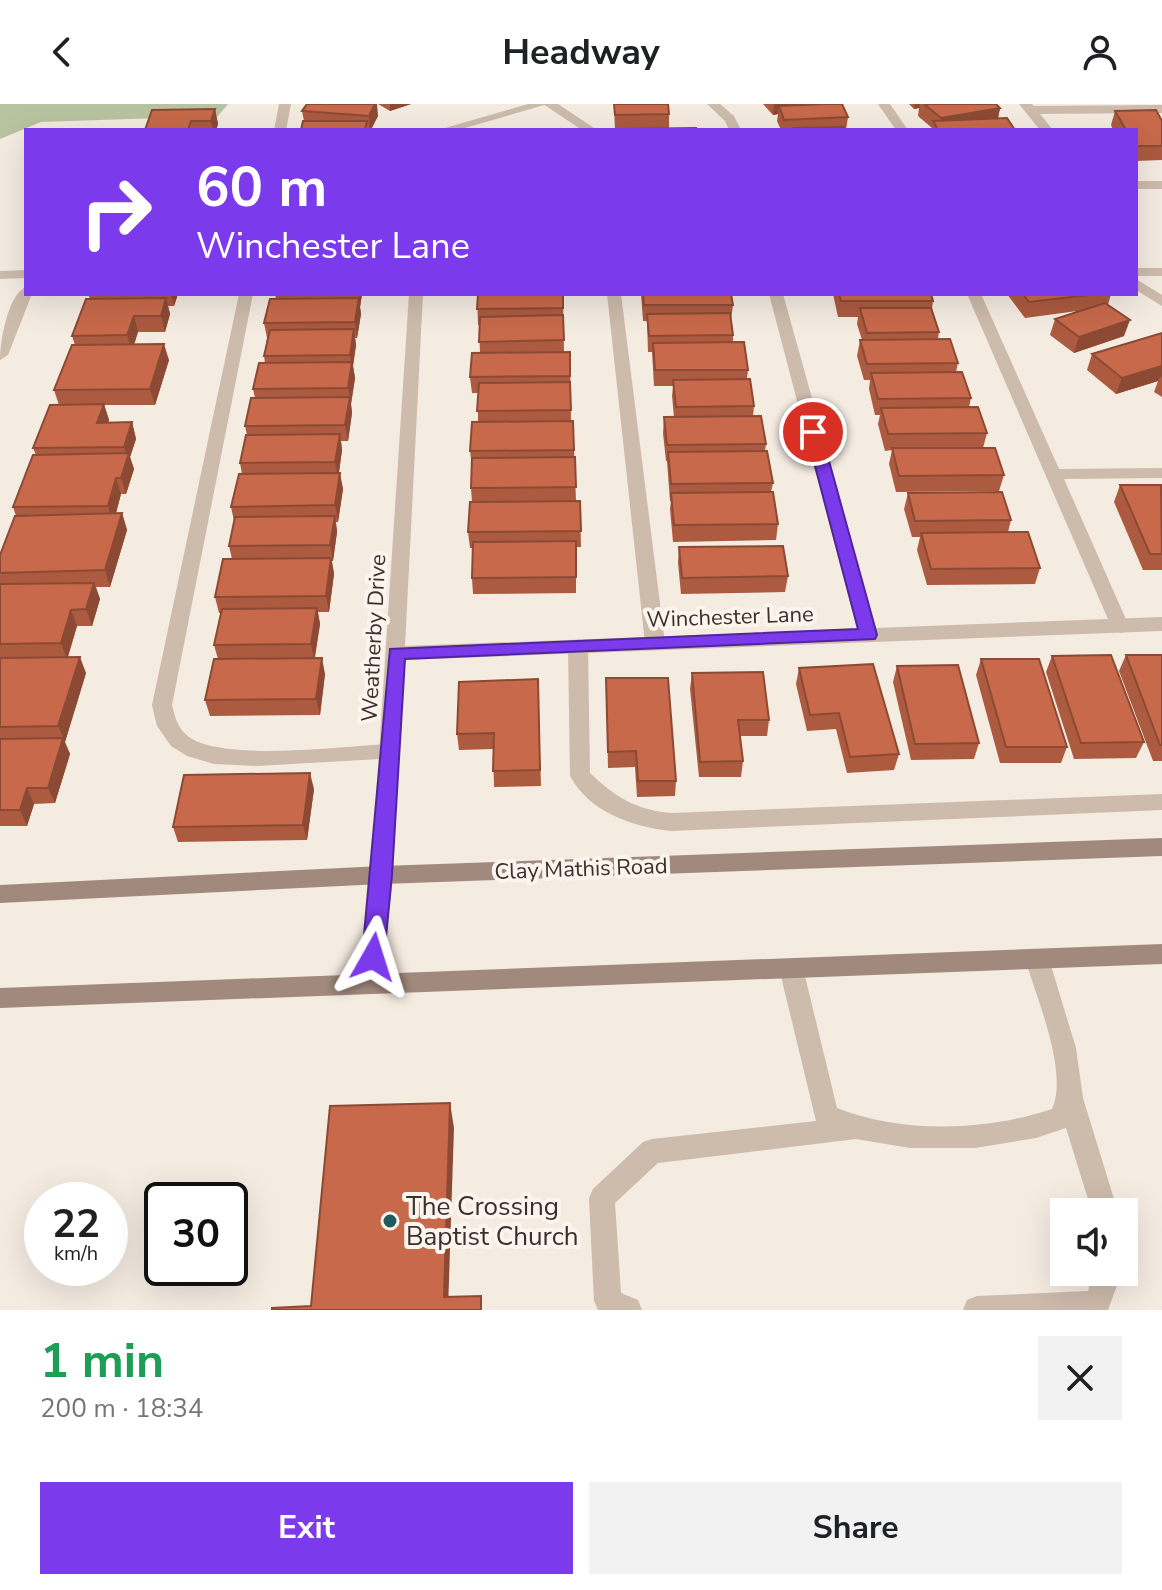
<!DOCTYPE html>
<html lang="en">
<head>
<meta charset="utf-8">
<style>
  :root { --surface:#fff; --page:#f2f2f2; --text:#202124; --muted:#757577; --accent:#7c3aed }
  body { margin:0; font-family:"Nunito Sans",sans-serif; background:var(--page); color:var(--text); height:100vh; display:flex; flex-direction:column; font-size:30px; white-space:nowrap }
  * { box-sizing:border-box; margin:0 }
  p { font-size:26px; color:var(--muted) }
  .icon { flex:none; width:44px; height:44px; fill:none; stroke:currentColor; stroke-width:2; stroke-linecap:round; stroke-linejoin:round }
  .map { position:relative; height:1206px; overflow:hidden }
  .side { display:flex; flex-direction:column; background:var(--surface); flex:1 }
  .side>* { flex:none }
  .banner { position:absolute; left:24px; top:24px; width:1114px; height:168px; border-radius:0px; box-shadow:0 8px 32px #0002; background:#7c3aed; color:#fff; overflow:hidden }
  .buttons { position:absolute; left:1050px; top:1094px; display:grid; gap:16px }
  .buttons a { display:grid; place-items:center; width:88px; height:88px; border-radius:0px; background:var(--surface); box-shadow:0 8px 32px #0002; font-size:40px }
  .speed { position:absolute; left:24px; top:1078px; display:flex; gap:16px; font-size:40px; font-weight:700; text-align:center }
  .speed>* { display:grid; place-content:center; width:104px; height:104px; border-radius:50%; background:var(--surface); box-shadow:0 8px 32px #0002; line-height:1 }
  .speed small { font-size:20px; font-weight:400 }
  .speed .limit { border:4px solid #111; border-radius:12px; background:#fff; color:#111 }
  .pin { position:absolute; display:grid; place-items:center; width:68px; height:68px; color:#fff; margin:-34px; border:4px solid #fff; border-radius:50%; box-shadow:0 2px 8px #0007 }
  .me { position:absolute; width:88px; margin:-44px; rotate:6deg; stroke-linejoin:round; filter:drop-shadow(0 0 6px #0008) }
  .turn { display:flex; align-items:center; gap:28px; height:168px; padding:0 40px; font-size:36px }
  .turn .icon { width:104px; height:104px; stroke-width:2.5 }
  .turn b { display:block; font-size:56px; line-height:68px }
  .round { display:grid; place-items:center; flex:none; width:84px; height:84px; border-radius:0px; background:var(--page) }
  .head { display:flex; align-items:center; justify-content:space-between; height:136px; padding:0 40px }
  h1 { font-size:48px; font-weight:700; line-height:60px; color:#1e9e55 }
  .cta { display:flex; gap:16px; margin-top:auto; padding:16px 40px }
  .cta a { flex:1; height:92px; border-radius:0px; background:var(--accent); color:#fff; font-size:32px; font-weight:700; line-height:92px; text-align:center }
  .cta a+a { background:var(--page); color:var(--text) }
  header { display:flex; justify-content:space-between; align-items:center; height:104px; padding:0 40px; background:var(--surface); font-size:36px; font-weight:700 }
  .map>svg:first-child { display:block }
  .green { fill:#b8c4a0 }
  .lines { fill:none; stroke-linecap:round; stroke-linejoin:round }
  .lane { fill:#cdbbac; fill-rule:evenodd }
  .street { fill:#cdbbac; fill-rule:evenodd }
  .secondary { fill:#a18a7d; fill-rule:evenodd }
  .wall { fill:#ac5a40 }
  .shaded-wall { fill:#8c4a34 }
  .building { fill:#c8694b; stroke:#8c4a34; stroke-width:2 }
  .route { fill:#7c3aed; stroke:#51269a; stroke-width:2 }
  .poi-dot { fill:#1f5a5e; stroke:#fbf5ee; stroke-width:3 }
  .labels { text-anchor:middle; stroke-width:8; stroke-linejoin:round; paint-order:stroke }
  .street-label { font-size:22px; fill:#3b302b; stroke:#fbf5ee }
  .near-poi-label { font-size:26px; fill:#3b302b; stroke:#fbf5ee; text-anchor:start }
</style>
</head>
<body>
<header><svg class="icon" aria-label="back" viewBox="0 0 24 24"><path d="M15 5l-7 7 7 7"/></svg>Headway<svg class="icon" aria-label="person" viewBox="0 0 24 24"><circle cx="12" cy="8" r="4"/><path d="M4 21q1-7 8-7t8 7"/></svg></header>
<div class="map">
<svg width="1162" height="1206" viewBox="0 0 1162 1206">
  <rect width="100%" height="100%" fill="#f4ebe1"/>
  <polygon class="green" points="0,0 228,0 218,12 41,18 0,35"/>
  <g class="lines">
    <g class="lane">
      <polygon points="279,0 291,0 286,26 274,26"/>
      <polygon points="543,0 558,0 597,26 582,26"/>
      <polygon points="878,0 890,0 908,26 896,26"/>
      <polygon points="1162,1 1162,9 1030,10 1024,6 1030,2"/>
      <rect x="1136" y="164" width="26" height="8"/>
      <path d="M239,190H253L172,601C175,614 178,625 189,633C224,658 344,642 390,640L397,642L400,648L397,654L257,662L214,660L187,652L171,642L157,622L152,601Z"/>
      <polygon points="607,190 621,190 665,539 655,546 645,539"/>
      <polygon points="967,190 981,190 1059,365 1162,364 1162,374 1064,375 1129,522 1127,527 1120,529 1111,522"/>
      <path d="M578,535L588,542L590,669C615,693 636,706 671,709L1162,690V706L671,727C633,723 589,708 570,672L568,542Z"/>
      <path d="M1037,845L1045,848L1049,855L1076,944L1083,994L1118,1108H1092L1066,1024L1036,1034L975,1044H910L856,1035L658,1059L615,1099L621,1189L638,1196L642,1206H598L594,1197L589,1094L593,1085L643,1038L652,1035L816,1017L779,864L783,857L791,854L799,857L803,864L837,1004C903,1030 986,1027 1052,1005C1069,969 1036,892 1025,855L1029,848Z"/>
      <polygon points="1094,1168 1122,1168 1108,1206 963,1206 967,1196 977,1192 1088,1187"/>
    </g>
    <g class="street">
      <polygon points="528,0 548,0 458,26 438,26"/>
      <polygon points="707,0 720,0 734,12 741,26 729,26 725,17"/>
      <polygon points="1019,0 1032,0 1053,26 1040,26"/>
      <rect x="1136" y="77" width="26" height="8"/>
      <polygon points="26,166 26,174 0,175 0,167"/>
      <polygon points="1136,175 1162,191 1162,202 1136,186"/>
      <path d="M26,183V190H32L8,251L0,256C0,237 8,190 26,183Z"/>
      <polygon points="409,190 423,190 405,542 857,525 769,190 783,190 876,524 1162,513 1162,527 404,556 393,771 382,880 378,887 370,890 362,887 358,880 371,771"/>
    </g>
    <g class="secondary">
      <polygon points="1162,734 1162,752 382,780 0,799 0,781 382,762"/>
      <polygon points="1162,840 1162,860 0,904 0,884"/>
    </g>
  </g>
  <g class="wall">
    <polygon points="378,0 411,0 390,7"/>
    <polygon points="614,0 669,10 669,25 615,26"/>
    <polygon points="763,0 842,0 848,13 846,26 781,26 777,17 778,10 773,11"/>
    <polygon points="909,0 996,0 1000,4 998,15 1015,26 931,26 932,24 918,12 919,4 914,5"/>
    <polygon points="215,5 218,20 216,26 145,26"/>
    <polygon points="302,7 378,12 371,26 301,26 304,17"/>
    <polygon points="1115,7 1162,17 1162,56 1136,57 1136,26 1113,26 1111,21"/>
    <polygon points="88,190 178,190 174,202 168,202 170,210 165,228 138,228 134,240 169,256 155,301 104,301 109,316 108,319 132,318 136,335 130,353 134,365 126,390 121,390 116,410 122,409 127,426 110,483 96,483 100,495 92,522 77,522 68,553 86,569 65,638 70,650 55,699 34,700 27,722 0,722 0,451 16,412 13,403 36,351 33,344 59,301 54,286 75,241 72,232 90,195"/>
    <polygon points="275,190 362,190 360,203 361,210 357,234 355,234 356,241 353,262 355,274 351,300 352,309 348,337 341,337 342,346 339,369 343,385 338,418 336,418 337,428 333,457 332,457 334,470 329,508 318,508 320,520 315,554 325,570 320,611 210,612 205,596 218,555 214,541 221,509 219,509 215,493 232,455 229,442 234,417 231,403 242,370 240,359 247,331 245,322 255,294 253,285 265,259 264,252 267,234 264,219 276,195"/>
    <polygon points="477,190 563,190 564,248 570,248 571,317 573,317 576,397 580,397 581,443 576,443 576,489 473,490 472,474 473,444 470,444 468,428 472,398 471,384 472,363 470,347 478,318 478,289 472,289 470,273 480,249 479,221 478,221"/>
    <polygon points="641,190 731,190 733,201 731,216 733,231 733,239 748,266 747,275 754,302 753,312 766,340 765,347 773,379 771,388 778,420 776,436 673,438 670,405 671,397 670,397 667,357 666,357 663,329 664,313 674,313 672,292 673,282 654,282 652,248 648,248 647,217 643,217"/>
    <polygon points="833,190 931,190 933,197 932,205 939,228 938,235 958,259 956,268 971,294 969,303 987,329 983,344 1004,371 999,387 896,388 889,360 892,346 885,347 878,320 880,311 875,311 869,285 870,276 864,276 857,252 860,236 862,236 857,220 858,213 838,213"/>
    <polygon points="1007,190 1111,190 1108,201 1124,232 1074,249 1050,231 1055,215 1077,207 1025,214"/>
    <polygon points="1162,229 1162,293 1154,288 1158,277 1116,290 1087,266 1092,250"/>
    <polygon points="1120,381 1162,383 1162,466 1143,466 1114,398"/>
    <polygon points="908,389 1011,416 1008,428 1040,464 1035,480 927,481 917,446 920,433 912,433 904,405"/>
    <polygon points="679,443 788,472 785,488 681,490 678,459"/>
    <polygon points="1126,551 1162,551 1162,657 1153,657 1119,567"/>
    <polygon points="1052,552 1144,638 1136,654 1074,655 1046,568"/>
    <polygon points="981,555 1067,643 1061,659 1000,659 976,571"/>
    <polygon points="897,562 979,639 974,655 911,656 893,578"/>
    <polygon points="799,564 899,650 894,666 847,669 836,625 807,627 796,580"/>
    <polygon points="692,569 769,616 767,632 740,632 743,657 741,673 699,673 690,585"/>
    <polygon points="606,574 676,677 675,692 637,693 635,663 608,664"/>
    <polygon points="538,575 541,682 494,683 493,645 459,646 457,630"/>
    <polygon points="314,685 307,736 178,738 173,723"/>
  </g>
  <g class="shaded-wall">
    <polygon points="375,0 377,0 378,12 370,26 369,12"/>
    <polygon points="390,0 411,0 390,7"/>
    <polygon points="774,0 836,0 779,2 778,10 773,11"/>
    <polygon points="915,0 920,0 919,4 914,5"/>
    <polygon points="1000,4 997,18 938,26 941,14"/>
    <polygon points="215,5 218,20 216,26 213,26 211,17"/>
    <polygon points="171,190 178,190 174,202"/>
    <polygon points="358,190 362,190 360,203 361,210 357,234 355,218 359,195"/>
    <polygon points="166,194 170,210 165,228 161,212"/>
    <polygon points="134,212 138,228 132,247 127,231"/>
    <polygon points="1130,216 1124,232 1074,249 1079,233"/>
    <polygon points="354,225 356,241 353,262 355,274 351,300 352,309 348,337 345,321 350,293 348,284 352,264 350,251"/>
    <polygon points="164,240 169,256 155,301 150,285"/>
    <polygon points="1162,262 1162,274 1160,272 1158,277 1116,290 1122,274"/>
    <polygon points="104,300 109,316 103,335 97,319"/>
    <polygon points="132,318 136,335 130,353 134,365 126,390 121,374 128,355 124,343"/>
    <polygon points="340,330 342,346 338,374 335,358"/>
    <polygon points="340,369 343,385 338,418 335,401"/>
    <polygon points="116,374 121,390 113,418 108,402"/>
    <polygon points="122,409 127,426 110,483 105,466"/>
    <polygon points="335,412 337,428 333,457 330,441"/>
    <polygon points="331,454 334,470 329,508 326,492"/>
    <polygon points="94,479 100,495 92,522 86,505"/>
    <polygon points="317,504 320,520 314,556 311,540"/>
    <polygon points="71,506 77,522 67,555 61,539"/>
    <polygon points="80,553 86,569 65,638 58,622"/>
    <polygon points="322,554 325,570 320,611 316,595"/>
    <polygon points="63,634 70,650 55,699 48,684"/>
    <polygon points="310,669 314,685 307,736 303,721"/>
    <polygon points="27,684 34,700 27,722 20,706"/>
    <polygon points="450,999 454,1024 448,1206 444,1193"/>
  </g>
  <g class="building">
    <polygon points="307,0 375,0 369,12 302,7"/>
    <polygon points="614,0 668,0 669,10 615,11"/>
    <polygon points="825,0 842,0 848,13 784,16 779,2"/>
    <polygon points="924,0 996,0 1000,4 941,14"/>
    <polygon points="215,5 211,17 191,17 188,26 145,26 152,6"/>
    <polygon points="1156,6 1162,17 1162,42 1136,42 1136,26 1126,26 1115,7"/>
    <polygon points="1007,14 1015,26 938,26 933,17"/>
    <polygon points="303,17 367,17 365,26 301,26"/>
    <polygon points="844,23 845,26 795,26 794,24"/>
    <polygon points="696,24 696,26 620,25"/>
    <polygon points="478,190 563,190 563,204 477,205"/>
    <polygon points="643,190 731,190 733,201 644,201"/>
    <polygon points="839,190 931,190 933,197 841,197"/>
    <polygon points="1023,190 1097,190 1029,198"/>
    <polygon points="166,194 161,212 134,212 127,231 72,232 86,195"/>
    <polygon points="359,194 355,218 264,219 270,195"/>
    <polygon points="1105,199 1130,216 1079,233 1055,215"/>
    <polygon points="860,204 931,204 939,228 867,229"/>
    <polygon points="730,209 733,231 649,232 647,210"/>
    <polygon points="563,211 564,236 479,238 480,213"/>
    <polygon points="354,225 350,251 264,252 270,226"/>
    <polygon points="1162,229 1162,262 1122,274 1092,250"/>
    <polygon points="950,235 958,259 867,260 860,236"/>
    <polygon points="744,238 748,266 655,266 653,239"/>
    <polygon points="164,240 150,285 54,286 72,241"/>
    <polygon points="570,248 570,272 470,273 472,249"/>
    <polygon points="352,258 348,284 253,285 259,259"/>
    <polygon points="962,268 971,294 878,295 871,269"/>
    <polygon points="750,275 754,302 676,303 673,276"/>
    <polygon points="570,278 571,306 477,307 479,279"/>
    <polygon points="350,293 345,321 245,322 251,294"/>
    <polygon points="104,300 97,319 132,318 124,343 33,344 50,301"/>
    <polygon points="978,303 987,329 888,330 881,304"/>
    <polygon points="761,312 766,340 667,341 664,313"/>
    <polygon points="573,317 574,346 470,347 472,318"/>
    <polygon points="340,330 335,358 240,359 246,331"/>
    <polygon points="892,344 995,344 1004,371 899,372"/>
    <polygon points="767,347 773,379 671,380 668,348"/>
    <polygon points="129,349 121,374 116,374 108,402 13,403 33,351"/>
    <polygon points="575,353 576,383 471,384 472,354"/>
    <polygon points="340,369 335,401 231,403 239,370"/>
    <polygon points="1120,381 1161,381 1162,450 1150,450"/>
    <polygon points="773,388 778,420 674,421 671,389"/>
    <polygon points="1002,388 1011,416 915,417 908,389"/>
    <polygon points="580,397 581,427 468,428 470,398"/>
    <polygon points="122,409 105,466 0,469 0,451 15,412"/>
    <polygon points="335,412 330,441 229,442 235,413"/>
    <polygon points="1028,428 1040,464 931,465 921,429"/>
    <polygon points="576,437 576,473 472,474 473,438"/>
    <polygon points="783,442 788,472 682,474 679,443"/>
    <polygon points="331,454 326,492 215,493 223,455"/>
    <polygon points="94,479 86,505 71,506 61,539 0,540 0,480"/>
    <polygon points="317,504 311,540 214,541 222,505"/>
    <polygon points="1111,551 1144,638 1081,639 1052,552"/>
    <polygon points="1126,551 1162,551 1162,641 1160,641"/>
    <polygon points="80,553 58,622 0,623 0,554"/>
    <polygon points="322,554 316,595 205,596 214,555"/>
    <polygon points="981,555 1039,555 1067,643 1006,643"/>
    <polygon points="873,560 899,650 850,653 839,609 810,611 799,564"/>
    <polygon points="958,561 979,639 915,640 897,562"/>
    <polygon points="763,568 769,616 738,616 743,657 700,658 692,569"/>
    <polygon points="606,574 668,574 676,677 638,677 636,647 608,648"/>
    <polygon points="538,575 540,666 493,667 494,629 457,630 459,578"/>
    <polygon points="63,634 48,684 27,684 20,706 0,706 0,635"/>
    <polygon points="310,669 303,721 173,723 184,671"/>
    <polygon points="450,999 444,1193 481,1192 481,1206 272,1206 272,1204 311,1202 330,1002"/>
  </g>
  <polygon class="route" points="813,323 821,328 877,531 875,535 405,555 392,771 384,853 380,859 373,862 366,859 362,853 390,545 858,525 806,328"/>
  <circle class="poi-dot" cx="390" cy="1117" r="8"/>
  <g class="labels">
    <g class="street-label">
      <text transform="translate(730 512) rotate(-2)" y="8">Winchester Lane</text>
      <text transform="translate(373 534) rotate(-87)" y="8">Weatherby Drive</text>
      <text transform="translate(581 764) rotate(-2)" y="8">Clay Mathis Road</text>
    </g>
    <g class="near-poi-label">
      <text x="406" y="1111">The Crossing<tspan x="406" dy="30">Baptist Church</tspan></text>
    </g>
  </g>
</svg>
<div class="buttons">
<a><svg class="icon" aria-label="sound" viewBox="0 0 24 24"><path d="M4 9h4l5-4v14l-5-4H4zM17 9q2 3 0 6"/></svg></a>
</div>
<div class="speed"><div>22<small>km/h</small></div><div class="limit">30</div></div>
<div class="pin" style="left:813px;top:328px;background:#d93025"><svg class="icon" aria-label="arrive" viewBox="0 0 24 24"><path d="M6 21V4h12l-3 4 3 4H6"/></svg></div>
<svg class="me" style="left:373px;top:853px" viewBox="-20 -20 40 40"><path d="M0-17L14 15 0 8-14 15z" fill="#7c3aed" stroke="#fff" stroke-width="4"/></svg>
<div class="banner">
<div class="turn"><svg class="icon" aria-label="right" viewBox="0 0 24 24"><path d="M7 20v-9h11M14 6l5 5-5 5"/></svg><div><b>60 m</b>Winchester Lane</div></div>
</div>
</div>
<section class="side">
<div class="head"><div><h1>1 min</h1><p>200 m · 18:34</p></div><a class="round"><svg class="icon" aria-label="close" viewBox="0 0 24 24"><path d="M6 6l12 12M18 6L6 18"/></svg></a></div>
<div class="cta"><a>Exit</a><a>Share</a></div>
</section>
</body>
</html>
